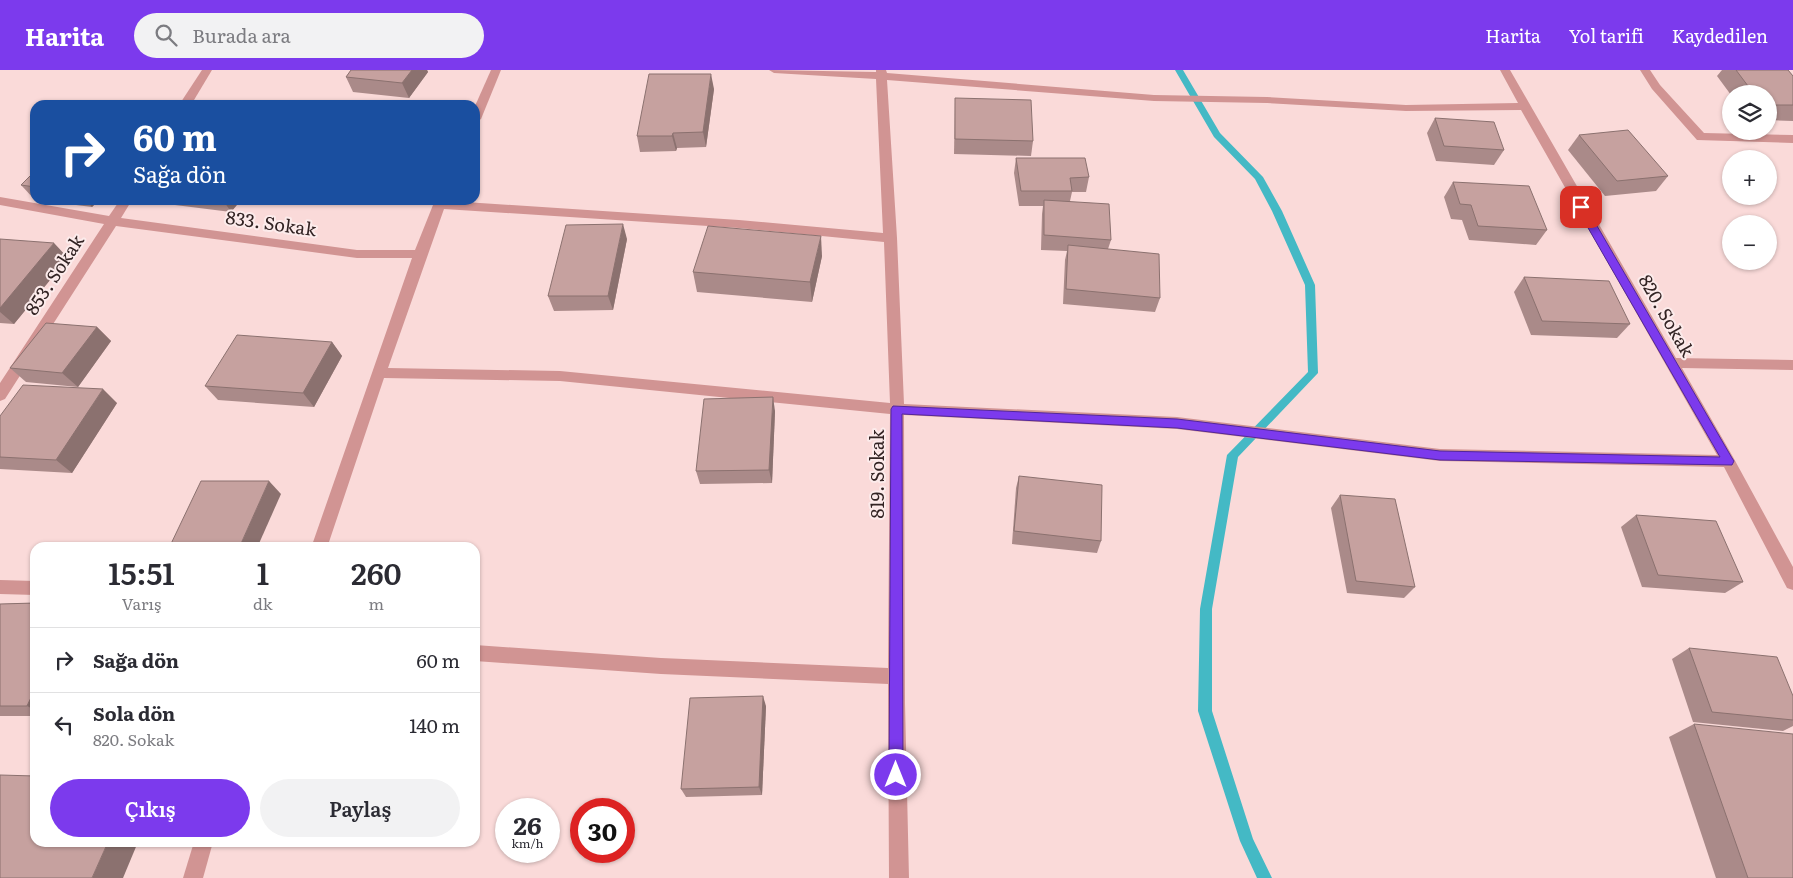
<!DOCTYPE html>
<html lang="tr">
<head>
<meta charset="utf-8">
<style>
  :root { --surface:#fff; --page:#f2f2f3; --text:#2b2b33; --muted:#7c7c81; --line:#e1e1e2; --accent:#7c3aed }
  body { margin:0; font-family:Literata,serif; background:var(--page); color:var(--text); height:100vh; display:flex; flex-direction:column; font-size:19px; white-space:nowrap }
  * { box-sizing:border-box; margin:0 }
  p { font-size:16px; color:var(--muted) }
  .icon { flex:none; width:28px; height:28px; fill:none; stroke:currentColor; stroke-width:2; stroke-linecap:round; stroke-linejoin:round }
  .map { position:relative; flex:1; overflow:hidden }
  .details { position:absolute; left:30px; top:472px; width:450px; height:305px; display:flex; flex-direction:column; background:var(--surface); border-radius:15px; box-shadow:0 1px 4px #0004 }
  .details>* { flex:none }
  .hud { position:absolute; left:30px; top:30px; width:450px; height:105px; border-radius:15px; box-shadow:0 1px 4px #0004; background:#1a4fa0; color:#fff; overflow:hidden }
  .controls { position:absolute; left:1722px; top:15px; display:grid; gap:10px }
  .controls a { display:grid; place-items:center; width:55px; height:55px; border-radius:50%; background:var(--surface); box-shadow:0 1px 4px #0004; font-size:25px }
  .speed { position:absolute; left:495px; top:728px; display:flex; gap:10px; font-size:25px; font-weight:700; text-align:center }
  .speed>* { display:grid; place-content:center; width:65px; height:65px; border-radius:50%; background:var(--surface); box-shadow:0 1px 4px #0004; line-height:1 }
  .speed small { font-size:12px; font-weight:400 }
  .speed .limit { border:8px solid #d22; background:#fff; color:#111 }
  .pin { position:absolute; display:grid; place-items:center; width:42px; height:42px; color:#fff; margin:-21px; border-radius:10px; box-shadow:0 2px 8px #0006 }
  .me { position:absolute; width:55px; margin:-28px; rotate:0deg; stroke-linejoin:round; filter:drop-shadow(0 0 4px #0008) }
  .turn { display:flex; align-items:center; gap:18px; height:105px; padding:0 20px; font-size:22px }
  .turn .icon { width:65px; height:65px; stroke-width:2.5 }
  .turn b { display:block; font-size:35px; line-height:42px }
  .eta { display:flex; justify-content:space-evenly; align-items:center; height:85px; text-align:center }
  .eta b { font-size:30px; font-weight:600; line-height:35px }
  .cta { display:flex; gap:10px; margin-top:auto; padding:10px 20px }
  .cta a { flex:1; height:58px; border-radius:30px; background:var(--accent); color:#fff; font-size:20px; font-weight:600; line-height:58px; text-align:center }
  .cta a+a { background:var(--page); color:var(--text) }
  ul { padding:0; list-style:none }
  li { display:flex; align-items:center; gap:15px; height:65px; padding:0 20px; border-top:1px solid var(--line) }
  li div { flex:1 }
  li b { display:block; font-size:19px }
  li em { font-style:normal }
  header { display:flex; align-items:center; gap:30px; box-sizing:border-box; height:70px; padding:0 25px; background:var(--accent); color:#fff }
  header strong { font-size:24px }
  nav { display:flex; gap:28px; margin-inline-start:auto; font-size:18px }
  .search { width:350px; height:45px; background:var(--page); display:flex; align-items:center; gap:12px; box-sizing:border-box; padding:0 18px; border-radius:28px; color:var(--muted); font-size:19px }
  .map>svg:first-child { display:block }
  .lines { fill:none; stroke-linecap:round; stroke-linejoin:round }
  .stream { fill:#44b9c5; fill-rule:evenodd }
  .minor { fill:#d19493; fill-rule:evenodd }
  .wall { fill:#aa8a89 }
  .shaded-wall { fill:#8b716f }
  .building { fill:#c6a19f; stroke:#8b716f }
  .route { fill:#7c3aed; stroke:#51269a }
  .labels { text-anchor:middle; stroke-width:4; stroke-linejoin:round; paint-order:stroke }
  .street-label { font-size:18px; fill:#322323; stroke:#fcebeb }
</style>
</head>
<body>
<header>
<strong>Harita</strong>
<div class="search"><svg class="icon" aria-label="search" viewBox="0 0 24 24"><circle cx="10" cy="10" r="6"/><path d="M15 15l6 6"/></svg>Burada ara</div>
<nav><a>Harita</a><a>Yol tarifi</a><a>Kaydedilen</a></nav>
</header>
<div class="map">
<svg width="1793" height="808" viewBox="0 0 1793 808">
  <rect width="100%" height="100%" fill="#fadad9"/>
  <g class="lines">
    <polygon class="stream" points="1175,0 1183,0 1220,63 1263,107 1282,141 1315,215 1318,303 1238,387 1212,539 1212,641 1253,769 1272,808 1257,808 1240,771 1198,641 1200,539 1227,385 1308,302 1305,215 1272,141 1255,109 1214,67"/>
    <g class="minor">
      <polygon points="202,0 212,0 191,35 179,35"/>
      <polygon points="491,0 501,0 481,49 475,53 475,36"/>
      <path d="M769,0L876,2V0H886L887,3L1154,25L1267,27L1406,35L1518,33L1500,0H1510L1676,288L1793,290V300L1682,298L1733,387L1793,497V520L1787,518L1724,397L1440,391L1177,359L904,345L905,633L909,808H889L888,614L661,604L475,591V575L661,588L888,598L890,344L560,311L384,308L327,478H311L412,188H357L116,156L5,329L0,331V313L104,154L0,135V127L109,146L120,130H132L121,148L357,180H415L435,130L739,150L883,163L876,9L774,3ZM887,10L1154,31L1267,33L1406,41L1521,40L1717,385L1440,379L1177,347L904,334L897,168ZM444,139L739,158L884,172L890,333L560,301L388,298Z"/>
      <polygon points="1640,0 1650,0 1660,15 1704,63 1793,65 1793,73 1697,70 1652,19"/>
      <polygon points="0,510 35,511 35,525 0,524"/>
      <polygon points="194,772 213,772 203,808 183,808"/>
    </g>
  </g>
  <g class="wall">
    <polygon points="351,0 427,0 428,2 409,28 353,22 346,7"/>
    <polygon points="1722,0 1788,0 1793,6 1793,51 1769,50 1769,24 1731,24 1731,25 1717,6"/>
    <polygon points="714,19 706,77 677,78 676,81 640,82 637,66"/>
    <polygon points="955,28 1033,71 1031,86 954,84"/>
    <polygon points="1435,48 1504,80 1494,95 1436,91 1427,63"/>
    <polygon points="1579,65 1668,106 1656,121 1605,126 1568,80"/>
    <polygon points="1016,88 1089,107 1086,122 1072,122 1070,131 1111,170 1108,179 1160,228 1155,242 1063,234 1065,190 1067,181 1041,180 1042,144 1043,136 1019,136 1014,103"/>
    <polygon points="35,101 35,130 21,115"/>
    <polygon points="1453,112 1547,160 1536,175 1469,170 1462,150 1451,149 1444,127"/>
    <polygon points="36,130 99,130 92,137"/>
    <polygon points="171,130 241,130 231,142 175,135"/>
    <polygon points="0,169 68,188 14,254 0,253"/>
    <polygon points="627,169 613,240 554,241 548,226"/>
    <polygon points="822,186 812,232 697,222 693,202"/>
    <polygon points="1524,207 1630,254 1617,268 1531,265 1514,222"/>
    <polygon points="97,257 111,271 78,317 26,312 10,298"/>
    <polygon points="332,272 342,286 314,337 218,330 205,316"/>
    <polygon points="117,333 72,403 0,399 0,346"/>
    <polygon points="775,341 772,413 700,414 696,401"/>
    <polygon points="1019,406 1101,471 1097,483 1012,474 1016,418"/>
    <polygon points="1340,425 1415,517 1404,528 1347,523 1331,438"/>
    <polygon points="1636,445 1743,512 1725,523 1642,517 1621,457"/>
    <polygon points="35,533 35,646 0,646 0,534"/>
    <polygon points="1689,578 1793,626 1793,656 1783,661 1693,652 1672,589"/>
    <polygon points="766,636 762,725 686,727 681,719"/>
    <polygon points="1694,654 1793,808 1716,808 1669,667"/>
  </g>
  <g class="shaded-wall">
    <polygon points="412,0 427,0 428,2 409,28 402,13"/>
    <polygon points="711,4 714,19 706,77 703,62"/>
    <polygon points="673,63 677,78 676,81 672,66"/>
    <polygon points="86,130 99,130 92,137"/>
    <polygon points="223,130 241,130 231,142"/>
    <polygon points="623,154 627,169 613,240 608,226"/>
    <polygon points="821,166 822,186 812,232 810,212"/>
    <polygon points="54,173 68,188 14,254 0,242 0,238"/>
    <polygon points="97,257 111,271 78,317 62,303"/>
    <polygon points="332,272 342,286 314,337 303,323"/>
    <polygon points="103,319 117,333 72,403 56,390"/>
    <polygon points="773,327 775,341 772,413 769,400"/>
    <polygon points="269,411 281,424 257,478 239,478"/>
    <polygon points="35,619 35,640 27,636"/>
    <polygon points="763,626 766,636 762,725 759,717"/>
    <polygon points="108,772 138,772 123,808 92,808"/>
  </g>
  <g class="building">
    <polygon points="351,0 412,0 402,13 346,7"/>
    <polygon points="1736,0 1788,0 1793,6 1793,35 1769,35 1769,24 1754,24"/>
    <polygon points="649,4 711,4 703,62 673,63 672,66 637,66"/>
    <polygon points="955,28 1031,30 1033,71 955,69"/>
    <polygon points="1435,48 1494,52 1504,80 1444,76"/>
    <polygon points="1628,60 1668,106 1617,111 1579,65"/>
    <polygon points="1016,88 1085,88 1089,107 1070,108 1072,121 1021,121"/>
    <polygon points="35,101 35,117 21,115"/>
    <polygon points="1453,112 1529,116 1547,160 1478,156 1471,135 1460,134"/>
    <polygon points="1044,130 1109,134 1111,170 1044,165"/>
    <polygon points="623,154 608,226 548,226 566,155"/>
    <polygon points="708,156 821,166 810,212 693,202"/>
    <polygon points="0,169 54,173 0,238"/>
    <polygon points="1068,175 1159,184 1160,228 1066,219"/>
    <polygon points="1524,207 1609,211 1630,254 1542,251"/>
    <polygon points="46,253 97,257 62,303 10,298"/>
    <polygon points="237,265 332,272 303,323 205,316"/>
    <polygon points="23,315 103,319 56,390 0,387 0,346"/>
    <polygon points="773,327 769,400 696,401 704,329"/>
    <polygon points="1019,406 1102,415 1101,471 1014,461"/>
    <polygon points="201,411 269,411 239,478 169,478"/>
    <polygon points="1340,425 1395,429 1415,517 1356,511"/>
    <polygon points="1636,445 1716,451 1743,512 1658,505"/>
    <polygon points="35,533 35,619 27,636 0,636 0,534"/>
    <polygon points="1689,578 1777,587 1793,626 1793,650 1712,642"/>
    <polygon points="763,626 759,717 681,719 690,628"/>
    <polygon points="1694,654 1793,664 1793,808 1748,808"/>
    <polygon points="0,705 35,706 35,772 108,772 92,808 0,808"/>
  </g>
  <polygon class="route" points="1581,134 1586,137 1732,388 1734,391 1732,395 1440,390 1177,358 902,344 903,705 901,710 896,712 891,710 889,705 891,339 893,336 1177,349 1440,381 1720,387 1576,137"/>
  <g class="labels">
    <g class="street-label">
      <text transform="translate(271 154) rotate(8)" y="6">833. Sokak</text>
      <text transform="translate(55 205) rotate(-57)" y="6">853. Sokak</text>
      <text transform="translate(1666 246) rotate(60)" y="6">820. Sokak</text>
      <text transform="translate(878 404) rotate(-90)" y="6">819. Sokak</text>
    </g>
  </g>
</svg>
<div class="controls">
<a><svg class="icon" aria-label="layers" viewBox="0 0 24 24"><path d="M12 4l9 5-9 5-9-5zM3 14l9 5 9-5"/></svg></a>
<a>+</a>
<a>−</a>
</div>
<div class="speed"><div>26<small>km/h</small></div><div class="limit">30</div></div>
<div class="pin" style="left:1581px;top:137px;background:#d93025"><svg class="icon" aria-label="arrive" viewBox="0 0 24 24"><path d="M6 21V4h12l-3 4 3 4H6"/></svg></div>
<svg class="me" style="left:896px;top:705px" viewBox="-20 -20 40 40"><circle r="17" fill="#7c3aed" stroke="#fff" stroke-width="3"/><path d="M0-11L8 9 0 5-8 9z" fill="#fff"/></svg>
<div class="hud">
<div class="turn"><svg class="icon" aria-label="right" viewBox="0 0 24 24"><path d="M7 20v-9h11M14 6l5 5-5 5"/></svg><div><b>60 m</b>Sağa dön</div></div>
</div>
<section class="details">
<div class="eta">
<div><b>15:51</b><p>Varış</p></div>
<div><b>1</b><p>dk</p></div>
<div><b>260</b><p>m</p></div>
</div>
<ul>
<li><svg class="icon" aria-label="right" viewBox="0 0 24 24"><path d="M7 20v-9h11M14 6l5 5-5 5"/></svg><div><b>Sağa dön</b></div><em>60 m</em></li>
<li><svg class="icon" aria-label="left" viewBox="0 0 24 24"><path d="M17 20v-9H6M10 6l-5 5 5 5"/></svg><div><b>Sola dön</b><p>820. Sokak</p></div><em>140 m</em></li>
</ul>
<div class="cta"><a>Çıkış</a><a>Paylaş</a></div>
</section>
</div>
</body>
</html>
